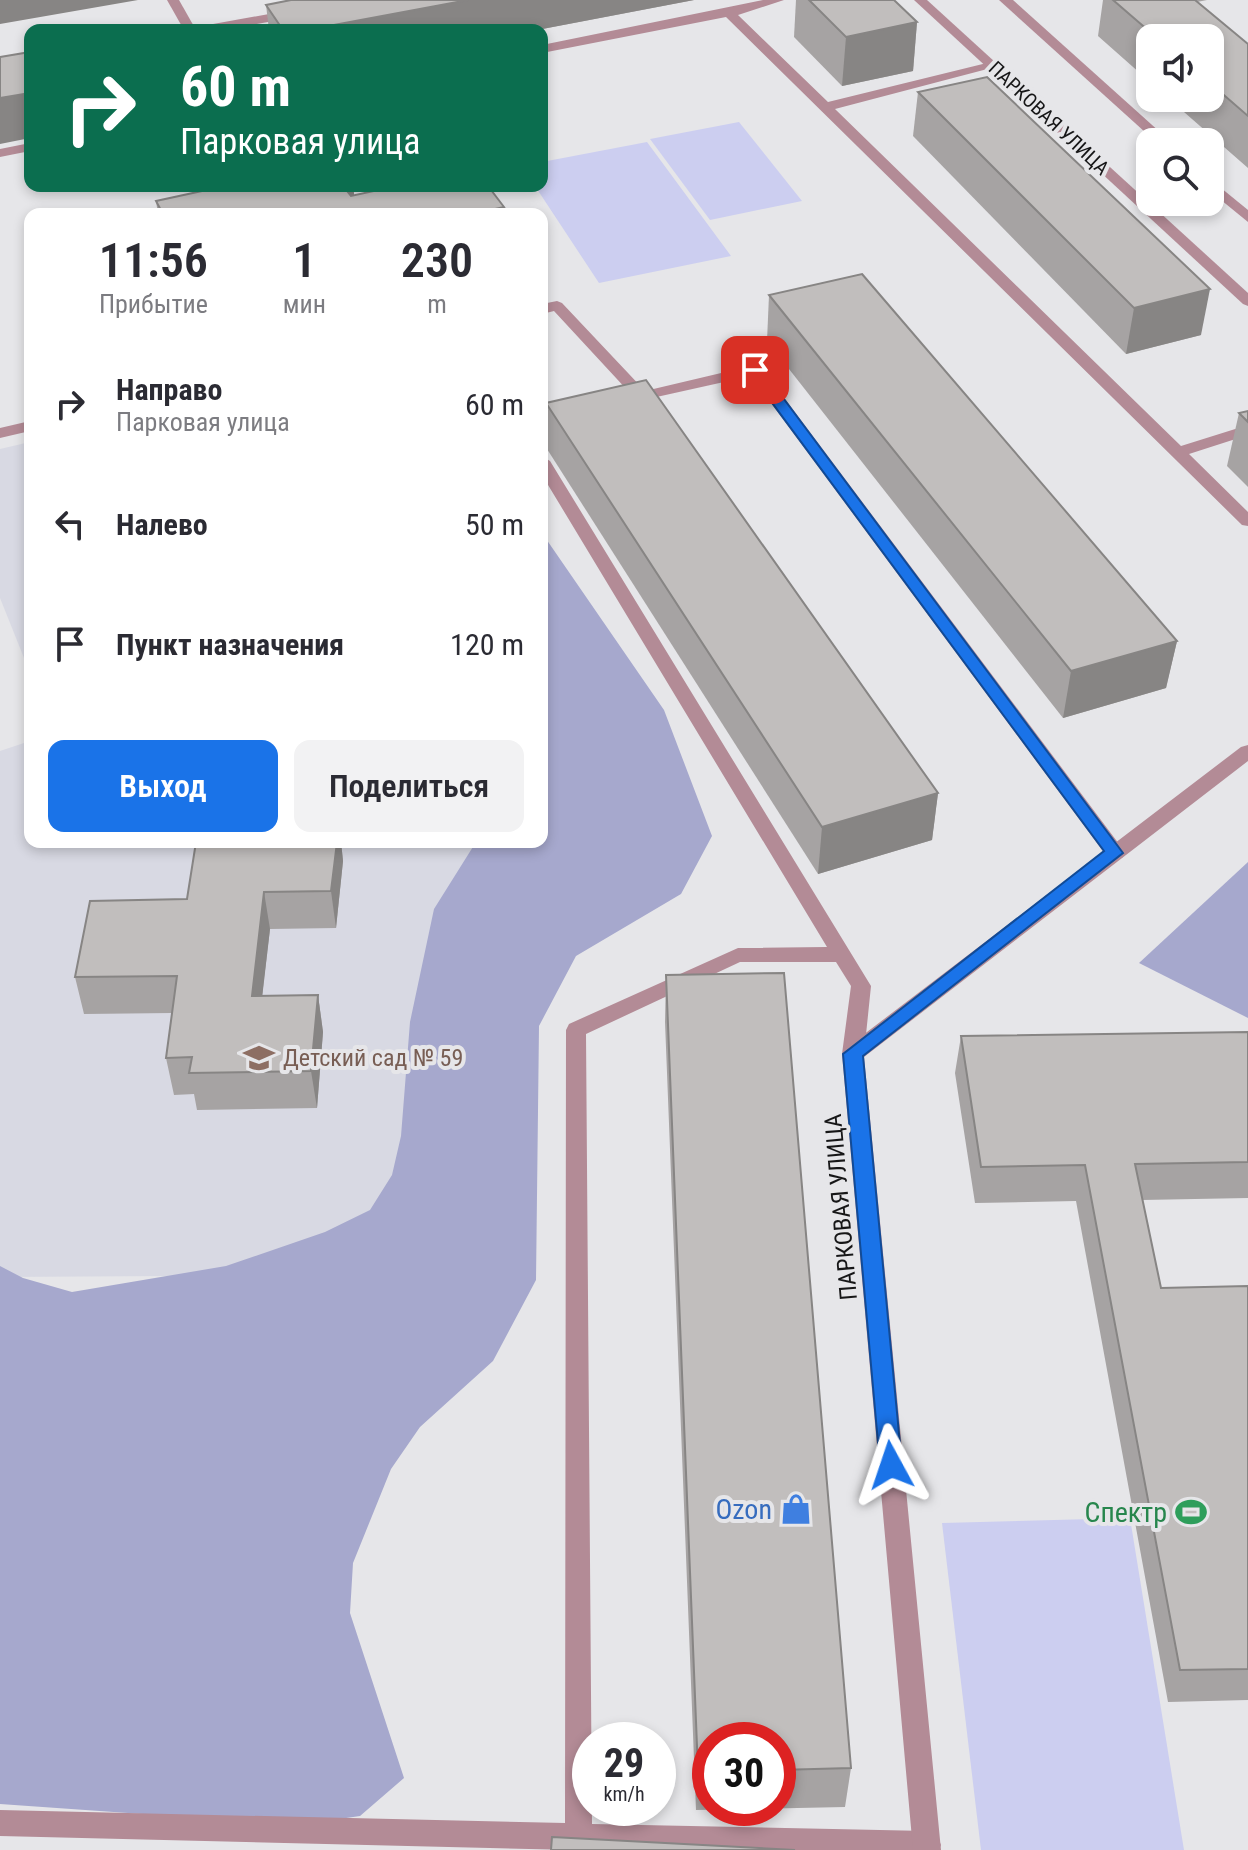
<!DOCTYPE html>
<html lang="ru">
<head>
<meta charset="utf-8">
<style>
  :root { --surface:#fff; --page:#f2f2f3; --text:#2b2b33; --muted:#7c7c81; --accent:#1a73e8 }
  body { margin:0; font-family:"Roboto Condensed",sans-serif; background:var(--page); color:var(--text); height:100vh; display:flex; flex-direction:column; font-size:30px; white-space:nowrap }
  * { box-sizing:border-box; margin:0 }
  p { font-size:26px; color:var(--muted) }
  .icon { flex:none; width:44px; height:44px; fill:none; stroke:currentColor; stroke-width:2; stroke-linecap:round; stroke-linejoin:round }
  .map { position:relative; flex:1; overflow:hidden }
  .details { position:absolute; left:24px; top:208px; width:524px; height:640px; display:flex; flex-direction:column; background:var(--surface); border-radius:16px; box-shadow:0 4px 12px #0003 }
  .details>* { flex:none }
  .guide { position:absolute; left:24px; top:24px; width:524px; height:168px; border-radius:16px; box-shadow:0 4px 12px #0003; background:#0b6e4f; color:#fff; overflow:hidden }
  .buttons { position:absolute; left:1136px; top:24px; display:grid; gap:16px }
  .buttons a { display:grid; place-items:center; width:88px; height:88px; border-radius:16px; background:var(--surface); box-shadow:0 4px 12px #0003; font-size:40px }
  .speed { position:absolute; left:572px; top:1722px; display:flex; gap:16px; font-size:40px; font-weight:700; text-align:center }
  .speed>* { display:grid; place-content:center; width:104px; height:104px; border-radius:50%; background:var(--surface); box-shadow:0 4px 12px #0003; line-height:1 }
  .speed small { font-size:20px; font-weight:400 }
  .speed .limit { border:12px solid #d22; background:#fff; color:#111 }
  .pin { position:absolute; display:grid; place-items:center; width:68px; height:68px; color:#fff; margin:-34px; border-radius:16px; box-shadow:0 4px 12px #0006 }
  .me { position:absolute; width:88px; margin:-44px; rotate:355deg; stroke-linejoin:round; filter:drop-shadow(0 0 6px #0008) }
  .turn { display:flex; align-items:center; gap:28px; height:168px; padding:0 24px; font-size:36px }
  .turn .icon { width:104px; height:104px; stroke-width:2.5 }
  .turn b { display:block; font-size:56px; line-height:68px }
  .eta { display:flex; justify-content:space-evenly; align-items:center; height:136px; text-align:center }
  .eta b { font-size:48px; font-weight:600; line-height:56px }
  .cta { display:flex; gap:16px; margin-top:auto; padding:16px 24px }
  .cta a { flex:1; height:92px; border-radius:16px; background:var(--accent); color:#fff; font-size:32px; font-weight:600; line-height:92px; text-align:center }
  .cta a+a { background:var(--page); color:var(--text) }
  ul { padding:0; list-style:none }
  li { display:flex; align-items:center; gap:24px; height:120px; padding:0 24px }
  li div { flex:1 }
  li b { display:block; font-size:30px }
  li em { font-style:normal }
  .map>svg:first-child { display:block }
  .built { fill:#d8d9e3 }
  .green { fill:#cccef0 }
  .forest { fill:#a6a8cd }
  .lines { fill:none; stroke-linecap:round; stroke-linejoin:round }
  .service { fill:#b38b96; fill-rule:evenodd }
  .minor { fill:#b38b96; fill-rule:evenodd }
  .wall { fill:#a6a3a3; fill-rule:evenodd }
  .shaded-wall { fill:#878584 }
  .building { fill:#c1bebd; stroke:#878584; stroke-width:2 }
  .route { fill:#1a73e8; stroke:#114b97; stroke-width:2 }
  .labels { text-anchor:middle; stroke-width:8; stroke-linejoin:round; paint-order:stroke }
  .far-street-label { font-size:20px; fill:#161617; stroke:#e6e6e9 }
  .education-label { font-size:24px; fill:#785e54; stroke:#e6e6e9; text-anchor:start }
  .street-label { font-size:24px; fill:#161617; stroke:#e6e6e9 }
  .near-shop-label { font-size:28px; fill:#366cbe; stroke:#e6e6e9; text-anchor:end }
  .near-leisure-label { font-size:28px; fill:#27864d; stroke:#e6e6e9; text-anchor:end }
</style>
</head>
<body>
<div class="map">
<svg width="1248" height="1850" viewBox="0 0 1248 1850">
  <rect width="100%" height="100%" fill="#e6e6e9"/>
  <g class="built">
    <polygon points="30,442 30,673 0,598 0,449"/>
    <polygon points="30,741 30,842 517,842 518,1274 0,1277 0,751"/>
  </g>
  <g class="green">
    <polygon points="739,122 802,201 710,220 650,139"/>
    <polygon points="647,142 731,256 599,283 535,186 542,186 542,162"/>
    <polygon points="1130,1518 1184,1850 981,1850 942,1523"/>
  </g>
  <g class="forest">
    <polygon points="542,533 664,710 712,836 681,894 576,956 539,1026 536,1280 493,1361 420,1427 391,1469 353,1563 350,1613 404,1778 360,1816 298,1825 0,1804 0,1266 23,1278 72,1292 226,1266 325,1232 370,1210 392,1175 401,1136 410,1022 434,909 476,842 542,842"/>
    <polygon points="1248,862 1248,1018 1139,963"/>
  </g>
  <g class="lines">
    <g class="service">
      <polygon points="167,0 179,0 196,30 184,30"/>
      <polygon points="763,0 784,0 738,15 828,102 995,61 995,67 835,109 1181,446 1248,425 1248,435 1189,454 1248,512 1248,526 1242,525 726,17 542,53 542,45"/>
      <polygon points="999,0 1013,0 1171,142 1156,142"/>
      <polygon points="30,143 30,151 0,157 0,149"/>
      <polygon points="1210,179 1248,210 1248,222 1210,191"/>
      <polygon points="557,301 562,303 645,391 755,365 761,367 1122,848 1125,853 1122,858 1108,858 751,376 652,398 655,402 653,405 641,405 554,311 542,314 542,304"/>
      <polygon points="30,421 30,431 0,438 0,428"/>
      <polygon points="574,423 582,428 580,431 542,440 542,430"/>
      <polygon points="542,456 550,461 871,986 864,1054 860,1060 846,1060 842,1054 851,986 836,962 740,962 586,1034 592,1824 927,1831 937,1835 941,1845 939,1850 571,1850 0,1836 0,1810 565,1823 566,1030 569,1024 738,948 827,947 542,475"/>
    </g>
    <g class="minor">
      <polygon points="914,0 927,0 1248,293 1248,306 1243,304"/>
      <polygon points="291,10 296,11 296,17 224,30 196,30 202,26"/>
      <polygon points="1248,745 1248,761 864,1057 941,1850 913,1850 842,1054 846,1048 1241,747"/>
    </g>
  </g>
  <g class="wall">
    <polygon points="291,0 694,0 537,30 269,30 266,5"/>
    <polygon points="796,0 894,0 917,22 913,71 842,86 794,37"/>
    <polygon points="1103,0 1207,0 1197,2 1248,44 1248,168 1168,98 1210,98 1210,38 1150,38 1150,82 1098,36"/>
    <polygon points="918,92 1201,335 1126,354 913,136"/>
    <polygon points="225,186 353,186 354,196 504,214 158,214 156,201"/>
    <polygon points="769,295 1177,641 1166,688 1063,718 767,341"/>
    <polygon points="546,403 938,793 932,840 818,874 547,449"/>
    <polygon points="1248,411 1248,487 1227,466 1239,413"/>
    <polygon points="103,842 341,842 343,861 336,928 270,929 262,996 318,995 323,1032 317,1108 197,1110 194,1094 174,1095 166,1058 172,1013 84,1014 75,977 187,899 195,846 104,847"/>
    <path d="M666,975L851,1768L845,1807L696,1810L665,1022ZM710,1740H778V1808H710Z"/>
    <polygon points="1248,1032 1248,1198 1142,1200 1161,1288 1248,1286 1248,1700 1168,1702 1076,1201 975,1203 955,1073 961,1036"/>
  </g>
  <g class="shaded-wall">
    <polygon points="0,0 138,0 0,24"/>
    <polygon points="468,0 694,0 537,30 307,30"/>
    <polygon points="917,22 913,71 842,86 846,37"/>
    <polygon points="30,93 30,138 0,144 0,98"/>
    <polygon points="330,186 353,186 356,209"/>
    <polygon points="504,207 504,214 473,214"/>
    <polygon points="311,210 311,214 292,214"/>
    <polygon points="1210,289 1201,335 1126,354 1134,308"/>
    <polygon points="1177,641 1166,688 1063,718 1071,671"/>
    <polygon points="938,793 932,840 818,874 822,827"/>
    <polygon points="337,842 341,842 343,861 336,928 331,891"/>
    <polygon points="264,892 270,929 258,1033 252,996"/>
    <polygon points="318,995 323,1032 317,1108 311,1071"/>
  </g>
  <g class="building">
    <polygon points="291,0 468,0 307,30 283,30 266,5"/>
    <polygon points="809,0 894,0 917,22 846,37"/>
    <polygon points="1113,0 1195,0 1248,44 1248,116 1210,83 1210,38 1157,38"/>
    <polygon points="171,26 173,30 147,30"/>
    <polygon points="30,52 30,93 0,98 0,57"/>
    <polygon points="987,77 1210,289 1134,308 918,92"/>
    <polygon points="225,186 343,186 351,196 397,186 488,186 504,207 473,214 314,214 311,210 292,214 163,214 156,201"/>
    <polygon points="862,274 1177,641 1071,671 769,295"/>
    <polygon points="646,380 938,793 822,827 546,403"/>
    <polygon points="1248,411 1248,422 1239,413"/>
    <polygon points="196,842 337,842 331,891 264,892 252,996 318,995 311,1071 189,1073 192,1057 166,1058 177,976 75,977 90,901 187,899"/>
    <polygon points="784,973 851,1768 778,1770 778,1740 710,1740 710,1771 698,1771 666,975"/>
    <polygon points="1248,1032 1248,1162 1135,1164 1161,1288 1248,1286 1248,1669 1180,1670 1085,1165 981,1167 961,1036"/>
    <polygon points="552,1837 795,1850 551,1850"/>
  </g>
  <polygon class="route" points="755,366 760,367 1123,853 863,1056 902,1465 899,1472 891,1475 884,1472 880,1465 843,1054 1104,851 750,373 750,367"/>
  <defs>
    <symbol id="school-bare" viewBox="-9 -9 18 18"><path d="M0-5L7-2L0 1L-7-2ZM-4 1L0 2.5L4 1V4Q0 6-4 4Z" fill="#8d6e63" stroke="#e6e6e9" stroke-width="2.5" paint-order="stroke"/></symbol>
    <symbol id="shop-bare" viewBox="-9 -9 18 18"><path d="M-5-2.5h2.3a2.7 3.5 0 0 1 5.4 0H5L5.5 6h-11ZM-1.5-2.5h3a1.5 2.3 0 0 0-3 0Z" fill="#3f7fe0" stroke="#e6e6e9" stroke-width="2.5" paint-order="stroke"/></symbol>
    <symbol id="stadium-bare" viewBox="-9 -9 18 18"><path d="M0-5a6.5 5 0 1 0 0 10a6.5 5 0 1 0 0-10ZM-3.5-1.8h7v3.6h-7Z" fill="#2e9e5b" stroke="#e6e6e9" stroke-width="2.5" paint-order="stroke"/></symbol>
  </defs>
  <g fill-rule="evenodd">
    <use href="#school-bare" x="237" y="1036" width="44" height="44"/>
    <use href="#shop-bare" x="774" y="1487" width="44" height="44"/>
    <use href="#stadium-bare" x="1169" y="1490" width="44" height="44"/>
  </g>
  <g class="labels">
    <g class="far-street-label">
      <text transform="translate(1049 118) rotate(43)" y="7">ПАРКОВАЯ УЛИЦА</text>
    </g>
    <g class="education-label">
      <text x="283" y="1066">Детский сад № 59</text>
    </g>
    <g class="street-label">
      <text transform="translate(841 1207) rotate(-95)" y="8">ПАРКОВАЯ УЛИЦА</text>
    </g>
    <g class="near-shop-label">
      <text x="772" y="1519">Ozon</text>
    </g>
    <g class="near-leisure-label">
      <text x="1167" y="1522">Спектр</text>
    </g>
  </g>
</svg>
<div class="buttons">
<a><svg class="icon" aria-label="sound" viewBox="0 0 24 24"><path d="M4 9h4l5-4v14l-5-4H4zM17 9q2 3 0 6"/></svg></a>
<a><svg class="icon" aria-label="search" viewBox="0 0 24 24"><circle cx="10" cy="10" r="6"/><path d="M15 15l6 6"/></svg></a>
</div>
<div class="speed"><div>29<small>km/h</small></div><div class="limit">30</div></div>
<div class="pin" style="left:755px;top:370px;background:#d93025"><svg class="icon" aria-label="arrive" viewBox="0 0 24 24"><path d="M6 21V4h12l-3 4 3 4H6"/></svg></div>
<svg class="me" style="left:891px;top:1465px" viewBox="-20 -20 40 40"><path d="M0-17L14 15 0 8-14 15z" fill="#1a73e8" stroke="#fff" stroke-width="4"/></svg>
<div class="guide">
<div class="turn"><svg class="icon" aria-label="right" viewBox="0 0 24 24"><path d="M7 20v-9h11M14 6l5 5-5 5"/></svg><div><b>60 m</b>Парковая улица</div></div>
</div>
<section class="details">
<div class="eta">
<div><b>11:56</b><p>Прибытие</p></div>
<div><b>1</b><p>мин</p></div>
<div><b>230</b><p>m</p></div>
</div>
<ul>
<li><svg class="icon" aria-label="right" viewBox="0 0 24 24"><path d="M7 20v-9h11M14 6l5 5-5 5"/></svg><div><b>Направо</b><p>Парковая улица</p></div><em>60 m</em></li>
<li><svg class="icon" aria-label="left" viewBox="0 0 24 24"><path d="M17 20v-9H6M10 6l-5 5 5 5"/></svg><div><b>Налево</b></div><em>50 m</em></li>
<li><svg class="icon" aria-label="arrive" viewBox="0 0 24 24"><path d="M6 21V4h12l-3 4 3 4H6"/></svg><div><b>Пункт назначения</b></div><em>120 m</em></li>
</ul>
<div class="cta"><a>Выход</a><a>Поделиться</a></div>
</section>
</div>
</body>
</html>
